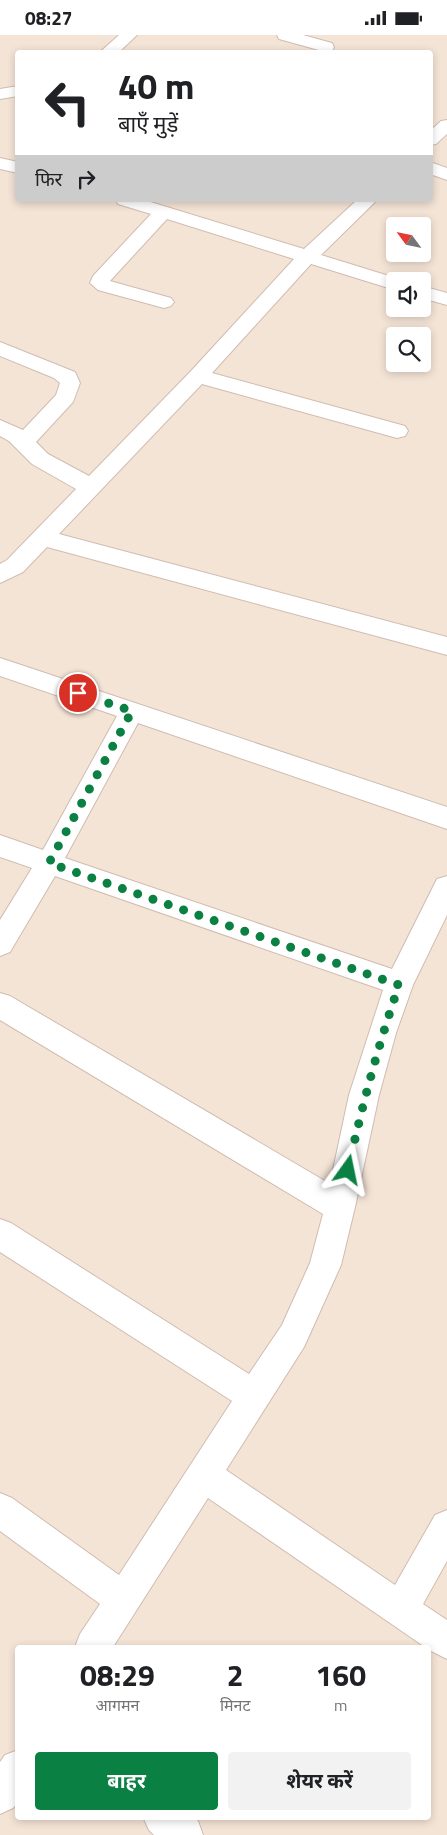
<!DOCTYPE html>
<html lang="hi">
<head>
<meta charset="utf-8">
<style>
  :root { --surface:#fff; --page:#f2f2f2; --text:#202124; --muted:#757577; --accent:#0b8043 }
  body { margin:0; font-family:"Titillium Web","Noto Sans Devanagari",sans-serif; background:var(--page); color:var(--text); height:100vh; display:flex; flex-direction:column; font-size:19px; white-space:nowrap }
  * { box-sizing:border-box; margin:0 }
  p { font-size:16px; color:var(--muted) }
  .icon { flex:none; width:28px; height:28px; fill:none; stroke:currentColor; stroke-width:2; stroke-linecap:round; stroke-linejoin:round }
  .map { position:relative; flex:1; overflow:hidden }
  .sheet { position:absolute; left:15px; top:1610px; width:416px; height:175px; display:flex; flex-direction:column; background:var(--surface); border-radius:5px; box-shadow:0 2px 8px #0003 }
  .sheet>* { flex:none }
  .guide { position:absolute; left:15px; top:15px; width:418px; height:152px; border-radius:5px; box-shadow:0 2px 8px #0003; background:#fff; color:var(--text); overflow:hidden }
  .needle { width:32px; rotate:303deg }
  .tools { position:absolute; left:386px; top:182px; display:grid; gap:10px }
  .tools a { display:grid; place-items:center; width:45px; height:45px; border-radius:5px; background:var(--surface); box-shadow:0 2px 8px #0003; font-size:25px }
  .pin { position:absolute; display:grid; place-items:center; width:42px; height:42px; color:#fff; margin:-21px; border:2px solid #fff; border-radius:50%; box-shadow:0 1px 5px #0007 }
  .me { position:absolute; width:55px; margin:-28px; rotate:12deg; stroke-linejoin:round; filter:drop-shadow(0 0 4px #0008) }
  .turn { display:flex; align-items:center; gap:18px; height:105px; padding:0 20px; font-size:22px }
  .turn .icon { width:65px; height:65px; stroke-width:2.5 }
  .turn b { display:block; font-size:35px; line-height:42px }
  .then { display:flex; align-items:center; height:48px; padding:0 20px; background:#0003; gap:10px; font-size:19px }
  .eta { display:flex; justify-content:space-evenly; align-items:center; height:85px; text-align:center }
  .eta b { font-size:30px; font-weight:700; line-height:35px }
  .button { display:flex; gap:10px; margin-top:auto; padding:10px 20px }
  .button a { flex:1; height:58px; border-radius:5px; background:var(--accent); color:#fff; font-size:20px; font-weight:700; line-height:58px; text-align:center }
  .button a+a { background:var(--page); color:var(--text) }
  .status { display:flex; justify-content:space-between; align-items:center; height:35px; padding:0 25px; background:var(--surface); direction:ltr }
  .status svg { height:14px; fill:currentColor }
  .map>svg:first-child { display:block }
  .residential { fill:#f4e4d6; fill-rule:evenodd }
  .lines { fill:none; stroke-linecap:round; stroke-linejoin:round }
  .minor-casing { stroke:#d0bcb0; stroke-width:2 }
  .minor { fill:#fff; fill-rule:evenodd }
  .route { stroke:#0b8043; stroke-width:9; stroke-dasharray:0 16.2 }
</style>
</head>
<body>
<div class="status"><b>08:27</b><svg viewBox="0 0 49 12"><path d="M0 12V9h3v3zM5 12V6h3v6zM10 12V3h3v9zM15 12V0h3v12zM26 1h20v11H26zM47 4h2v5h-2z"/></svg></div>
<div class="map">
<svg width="447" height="1800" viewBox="0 0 447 1800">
  <rect width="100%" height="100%" fill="#fcf3e7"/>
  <path class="residential" d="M0,0H447V1800H0ZM18,18H430V165H18ZM395,191H422V219H395ZM395,246H422V274H395ZM395,301H422V329H395ZM18,1612H429V1782H18Z"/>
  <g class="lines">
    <defs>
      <g id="minor">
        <polygon points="119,0 137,0 118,18 99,18"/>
        <polygon points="277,0 303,0 332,8 334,12 332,16 326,17 279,4"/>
        <polygon points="18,51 18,61 0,64 0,54"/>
        <polygon points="447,85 447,99 436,109 430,110 430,96 441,86"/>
        <polygon points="0,123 18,127 18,138 0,134"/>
        <polygon points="430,127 447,133 447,145 430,139"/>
        <polygon points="116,165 144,165 304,214 357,165 377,165 321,220 402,245 403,246 395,246 395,255 311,229 212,338 405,391 408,396 405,401 397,403 202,349 59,499 447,602 447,620 47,512 23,537 0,548 0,529 7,525 76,454 32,429 9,406 0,401 0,385 23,395 56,360 60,348 54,343 0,321 0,307 75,337 80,348 73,367 36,407 48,419 89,441 191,336 294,224 167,184 110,246 171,263 174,267 171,271 164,273 98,255 90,248 93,241 151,179 118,169"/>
        <polygon points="422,251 447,258 447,270 422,263"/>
        <polygon points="0,623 447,772 447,794 138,688 65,823 392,934 437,844 447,841 447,880 413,950 396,998 379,1060 355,1172 341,1230 304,1312 226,1435 395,1550 435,1480 447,1475 447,1526 423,1569 447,1585 447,1624 429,1615 429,1612 425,1612 208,1463 113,1612 75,1612 80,1599 100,1569 0,1496 0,1458 12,1463 119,1540 232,1366 0,1217 0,1184 11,1188 249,1339 282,1290 310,1228 323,1179 0,985 0,958 10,961 330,1149 349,1060 383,955 55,841 10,917 0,921 0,885 32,833 0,822 0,800 43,815 117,681 0,641"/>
        <polygon points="18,1715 18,1767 13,1773 0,1779 0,1727 5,1720"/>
        <polygon points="143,1782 193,1782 198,1786 203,1800 154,1800 149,1795"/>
      </g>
    </defs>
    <use href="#minor" class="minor-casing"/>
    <use href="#minor" class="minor"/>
  </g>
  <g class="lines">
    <path class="route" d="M78,658L132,676L49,828L399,950C378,1011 362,1071 348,1135"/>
  </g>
</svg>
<div class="tools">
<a><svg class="needle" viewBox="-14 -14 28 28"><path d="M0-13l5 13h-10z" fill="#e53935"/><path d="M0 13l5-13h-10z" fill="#757577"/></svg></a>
<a><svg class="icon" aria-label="sound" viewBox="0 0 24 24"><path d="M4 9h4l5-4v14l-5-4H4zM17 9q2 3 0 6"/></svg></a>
<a><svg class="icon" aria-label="search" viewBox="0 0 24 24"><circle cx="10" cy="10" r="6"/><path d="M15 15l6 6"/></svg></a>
</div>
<div class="pin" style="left:78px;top:658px;background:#d93025"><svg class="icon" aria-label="arrive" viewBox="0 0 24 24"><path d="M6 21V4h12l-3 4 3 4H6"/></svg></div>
<svg class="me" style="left:348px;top:1135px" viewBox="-20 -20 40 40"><path d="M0-17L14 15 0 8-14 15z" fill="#0b8043" stroke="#fff" stroke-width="4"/></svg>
<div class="guide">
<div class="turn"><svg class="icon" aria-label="left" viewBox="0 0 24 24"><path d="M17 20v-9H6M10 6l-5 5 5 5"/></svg><div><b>40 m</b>बाएँ मुड़ें</div></div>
<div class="then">फिर<svg class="icon" aria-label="right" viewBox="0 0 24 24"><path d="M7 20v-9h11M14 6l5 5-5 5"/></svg></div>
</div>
<section class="sheet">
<div class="eta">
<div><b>08:29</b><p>आगमन</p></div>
<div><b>2</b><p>मिनट</p></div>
<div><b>160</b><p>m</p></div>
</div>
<div class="button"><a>बाहर</a><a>शेयर करें</a></div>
</section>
</div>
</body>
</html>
